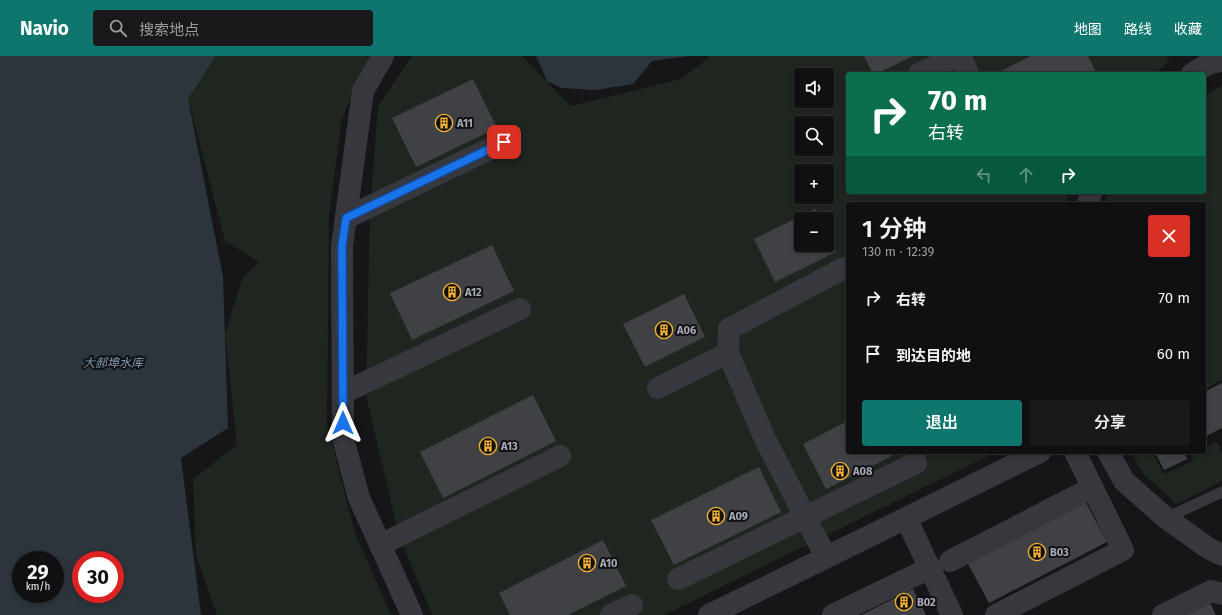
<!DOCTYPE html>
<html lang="zh">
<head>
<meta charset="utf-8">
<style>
  :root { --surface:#101012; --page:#19191b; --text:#f1f3f6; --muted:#9c9d9f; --line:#303032; --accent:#0f766e }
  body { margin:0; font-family:"Fira Sans","Noto Sans SC",sans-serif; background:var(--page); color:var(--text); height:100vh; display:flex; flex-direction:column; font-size:15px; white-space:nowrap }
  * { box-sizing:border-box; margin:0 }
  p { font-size:13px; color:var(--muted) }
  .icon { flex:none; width:22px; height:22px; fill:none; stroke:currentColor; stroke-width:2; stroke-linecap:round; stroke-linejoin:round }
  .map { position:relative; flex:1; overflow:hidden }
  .panel { position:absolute; left:846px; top:146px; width:360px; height:252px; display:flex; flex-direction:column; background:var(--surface); border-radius:4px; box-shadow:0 2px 6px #0003,0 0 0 1px var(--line) }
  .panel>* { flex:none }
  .banner { position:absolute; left:846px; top:16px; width:360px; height:122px; border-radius:4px; box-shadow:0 2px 6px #0003,0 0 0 1px var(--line); background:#0b6e4f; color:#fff; overflow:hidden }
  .controls { position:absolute; left:794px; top:12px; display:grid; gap:8px }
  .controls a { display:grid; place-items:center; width:40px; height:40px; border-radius:4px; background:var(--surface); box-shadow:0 2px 6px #0003,0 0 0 1px var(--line); font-size:20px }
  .speed { position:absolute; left:12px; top:495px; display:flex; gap:8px; font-size:20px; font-weight:700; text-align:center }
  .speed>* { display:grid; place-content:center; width:52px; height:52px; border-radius:50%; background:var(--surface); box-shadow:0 2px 6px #0003,0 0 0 1px var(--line); line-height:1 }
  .speed small { font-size:10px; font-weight:400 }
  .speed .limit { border:6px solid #d22; background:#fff; color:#111 }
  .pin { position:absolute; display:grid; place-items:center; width:34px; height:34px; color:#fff; margin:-17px; border-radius:8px; box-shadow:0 2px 6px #0006 }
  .me { position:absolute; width:44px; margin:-22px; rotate:0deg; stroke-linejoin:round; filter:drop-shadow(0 0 3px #0008) }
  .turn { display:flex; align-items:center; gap:14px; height:84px; padding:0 16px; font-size:18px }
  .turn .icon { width:52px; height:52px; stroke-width:2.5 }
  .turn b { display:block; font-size:28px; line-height:34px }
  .lanes { display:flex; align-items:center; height:38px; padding:0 16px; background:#0003; justify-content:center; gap:20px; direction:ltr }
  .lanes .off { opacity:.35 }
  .round { display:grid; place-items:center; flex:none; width:42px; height:42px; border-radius:4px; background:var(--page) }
  .overview { display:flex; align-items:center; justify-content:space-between; height:68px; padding:0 16px }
  h1 { font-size:24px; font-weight:600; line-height:30px }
  .cta { display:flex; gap:8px; margin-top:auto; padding:8px 16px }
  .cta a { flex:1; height:46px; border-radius:4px; background:var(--accent); color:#fff; font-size:16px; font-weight:600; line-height:46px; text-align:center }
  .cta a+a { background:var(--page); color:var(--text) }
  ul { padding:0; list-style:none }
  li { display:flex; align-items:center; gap:12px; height:56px; padding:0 16px }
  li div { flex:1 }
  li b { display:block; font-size:15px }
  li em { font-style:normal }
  header { display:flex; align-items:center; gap:24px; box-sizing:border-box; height:56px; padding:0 20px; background:var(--accent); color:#fff }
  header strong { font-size:19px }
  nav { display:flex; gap:22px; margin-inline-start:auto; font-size:14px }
  .search { width:280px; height:36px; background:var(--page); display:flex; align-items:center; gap:10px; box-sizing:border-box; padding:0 14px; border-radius:4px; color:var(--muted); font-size:15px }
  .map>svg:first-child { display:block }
  .green { fill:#1e261f; fill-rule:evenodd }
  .water { fill:#2c353c; fill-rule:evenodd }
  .building { fill:#404145 }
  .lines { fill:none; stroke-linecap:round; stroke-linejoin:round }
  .lane { stroke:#37383d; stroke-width:11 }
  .street { stroke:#37383d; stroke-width:22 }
  .route-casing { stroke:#114b97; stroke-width:10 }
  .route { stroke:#1a73e8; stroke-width:7 }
  .labels { text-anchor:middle; stroke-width:4; stroke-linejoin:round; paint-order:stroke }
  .poi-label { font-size:11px; font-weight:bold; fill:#a8adb8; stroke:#111113; text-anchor:start }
  .water-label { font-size:12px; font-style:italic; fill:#7f9bb3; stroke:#111113 }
</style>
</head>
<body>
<header>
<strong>Navio</strong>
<div class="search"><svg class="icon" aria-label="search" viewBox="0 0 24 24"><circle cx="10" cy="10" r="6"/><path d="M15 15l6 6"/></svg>搜索地点</div>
<nav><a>地图</a><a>路线</a><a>收藏</a></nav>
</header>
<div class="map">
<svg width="1222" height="559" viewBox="0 0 1222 559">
  <rect width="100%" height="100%" fill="#161618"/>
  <g class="green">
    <polygon points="216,0 371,0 342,62 329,159 327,368 355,477 391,559 217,559 196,500 193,423 237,389 225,278 242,223 259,206 225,185 188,43"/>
    <path d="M412,0H522L571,50L681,23L711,0H1167L1169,4L1156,18H848V136H1068L1065,148H848V396H996L664,559H432L399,480L366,340L370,154L378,50ZM801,19H827V45H801ZM801,67H827V93H801ZM801,115H827V141H801ZM801,163H827V189H801Z"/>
    <polygon points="1222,30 1222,324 1204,333 1204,148 1103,148 1109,136 1204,136 1204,39"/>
    <polygon points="1217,386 1222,397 1222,425 1177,448 1144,418 1130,396 1152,396 1164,418 1193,405 1191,397 1194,396 1204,396 1204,392"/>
  </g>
  <g class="water">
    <path d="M0,0H216L188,43L223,221L228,372L181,402L201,559H0ZM21,504H55V538H21ZM81,504H115V538H81Z"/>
    <polygon points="536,0 688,0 652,5 633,28 595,34 562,32 547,25"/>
  </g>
  <g class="building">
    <polygon points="864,0 913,0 876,18 873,18"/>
    <polygon points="1031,0 1088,0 1097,18 995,18"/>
    <polygon points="473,23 497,72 416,111 392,62"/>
    <polygon points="815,153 820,163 801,163 801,189 827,189 827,178 836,196 775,226 754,183"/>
    <polygon points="492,189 514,235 412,284 390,237"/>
    <polygon points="684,238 705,281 645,311 623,268"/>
    <polygon points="1222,327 1222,372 1204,381 1204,336"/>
    <polygon points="533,339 556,385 443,442 420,396"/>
    <polygon points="848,365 848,396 900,396 826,433 803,388"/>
    <polygon points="1155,396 1184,396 1187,403 1164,414"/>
    <polygon points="759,411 781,456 674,509 651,464"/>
    <polygon points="1085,445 1107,486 989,547 967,506"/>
    <polygon points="603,484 626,530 568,559 510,559 499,537"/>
    <polygon points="913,533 926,559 861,559"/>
    <polygon points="1209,545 1216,559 1181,559"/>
  </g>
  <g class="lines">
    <polyline class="lane" points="1166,462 1222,436"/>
    <g class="street">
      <polyline points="383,0 363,35 342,190 343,382 359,442 412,559"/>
      <polyline points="961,0 968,18"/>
      <polyline points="919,18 956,0"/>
      <polyline points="1192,18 1208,8 1222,4"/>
      <polyline points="1088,148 1091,136"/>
      <polyline points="346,162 504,86"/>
      <polyline points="658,332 728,297"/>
      <polyline points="343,337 520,253"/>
      <polyline points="1108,396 1124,425 1166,462 1208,492 1222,499"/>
      <polyline points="906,462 952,559"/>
      <polyline points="380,489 560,400"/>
      <polyline points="826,501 765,383 728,297 729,273 844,212"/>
      <polyline points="950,505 1092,432"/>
      <polyline points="678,523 916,407"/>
      <polyline points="611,559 632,549"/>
      <polyline points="709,559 1040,396"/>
      <polyline points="833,559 930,512"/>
      <polyline points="996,559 1123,494 1075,396"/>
      <polyline points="1163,559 1211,535 1222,538"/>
    </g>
  </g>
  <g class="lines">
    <defs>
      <polyline id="route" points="343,367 342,190 346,162 504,86"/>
    </defs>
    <use href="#route" class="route-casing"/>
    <use href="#route" class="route"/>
  </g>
  <defs>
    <symbol id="building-ring" viewBox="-11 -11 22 22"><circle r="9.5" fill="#111113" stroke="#f2b134" stroke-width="1.5"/><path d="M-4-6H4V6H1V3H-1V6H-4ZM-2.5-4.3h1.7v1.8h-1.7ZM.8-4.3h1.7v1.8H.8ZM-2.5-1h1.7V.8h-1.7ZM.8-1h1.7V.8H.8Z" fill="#f2b134"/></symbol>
  </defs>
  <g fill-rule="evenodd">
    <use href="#building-ring" x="434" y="57" width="20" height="20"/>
    <use href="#building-ring" x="442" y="226" width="20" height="20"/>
    <use href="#building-ring" x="654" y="264" width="20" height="20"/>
    <use href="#building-ring" x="478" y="380" width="20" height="20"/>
    <use href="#building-ring" x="830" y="405" width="20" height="20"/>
    <use href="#building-ring" x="706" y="450" width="20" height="20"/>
    <use href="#building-ring" x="1027" y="486" width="20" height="20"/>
    <use href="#building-ring" x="577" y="497" width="20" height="20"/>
    <use href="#building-ring" x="894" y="536" width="20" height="20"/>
  </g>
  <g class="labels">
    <g class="poi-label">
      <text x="457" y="71">A11</text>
      <text x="465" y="240">A12</text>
      <text x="677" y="278">A06</text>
      <text x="501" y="394">A13</text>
      <text x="853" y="419">A08</text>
      <text x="729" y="464">A09</text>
      <text x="1050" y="500">B03</text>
      <text x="600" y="511">A10</text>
      <text x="917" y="550">B02</text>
    </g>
    <g class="water-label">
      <text x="113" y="311">大郝埠水库</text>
    </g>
  </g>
</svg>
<div class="controls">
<a><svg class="icon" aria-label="sound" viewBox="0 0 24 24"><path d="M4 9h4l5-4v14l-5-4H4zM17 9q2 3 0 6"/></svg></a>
<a><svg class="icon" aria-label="search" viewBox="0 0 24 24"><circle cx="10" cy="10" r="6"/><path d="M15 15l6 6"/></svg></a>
<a>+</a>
<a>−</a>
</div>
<div class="speed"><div>29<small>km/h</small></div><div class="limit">30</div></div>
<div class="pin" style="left:504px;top:86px;background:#d93025"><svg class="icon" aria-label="arrive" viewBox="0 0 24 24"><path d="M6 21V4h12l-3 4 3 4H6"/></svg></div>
<svg class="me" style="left:343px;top:367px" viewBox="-20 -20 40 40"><path d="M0-17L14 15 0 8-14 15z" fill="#1a73e8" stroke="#fff" stroke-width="4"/></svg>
<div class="banner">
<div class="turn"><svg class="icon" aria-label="right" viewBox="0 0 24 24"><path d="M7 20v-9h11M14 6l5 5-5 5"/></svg><div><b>70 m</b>右转</div></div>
<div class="lanes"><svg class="icon off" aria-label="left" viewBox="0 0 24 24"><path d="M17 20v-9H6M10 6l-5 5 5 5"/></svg><svg class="icon off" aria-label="ahead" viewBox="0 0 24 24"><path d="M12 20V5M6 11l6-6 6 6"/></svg><svg class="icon" aria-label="right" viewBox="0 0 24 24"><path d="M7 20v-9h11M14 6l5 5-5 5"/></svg></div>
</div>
<section class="panel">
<div class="overview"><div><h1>1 分钟</h1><p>130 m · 12:39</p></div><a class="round" style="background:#d93025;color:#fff"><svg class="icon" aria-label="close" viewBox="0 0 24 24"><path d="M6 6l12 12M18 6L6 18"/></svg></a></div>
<ul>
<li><svg class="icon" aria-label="right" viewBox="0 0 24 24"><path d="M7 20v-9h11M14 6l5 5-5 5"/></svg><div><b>右转</b></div><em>70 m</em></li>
<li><svg class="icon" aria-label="arrive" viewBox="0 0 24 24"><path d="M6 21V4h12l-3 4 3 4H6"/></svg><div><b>到达目的地</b></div><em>60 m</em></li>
</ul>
<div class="cta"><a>退出</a><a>分享</a></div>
</section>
</div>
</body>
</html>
